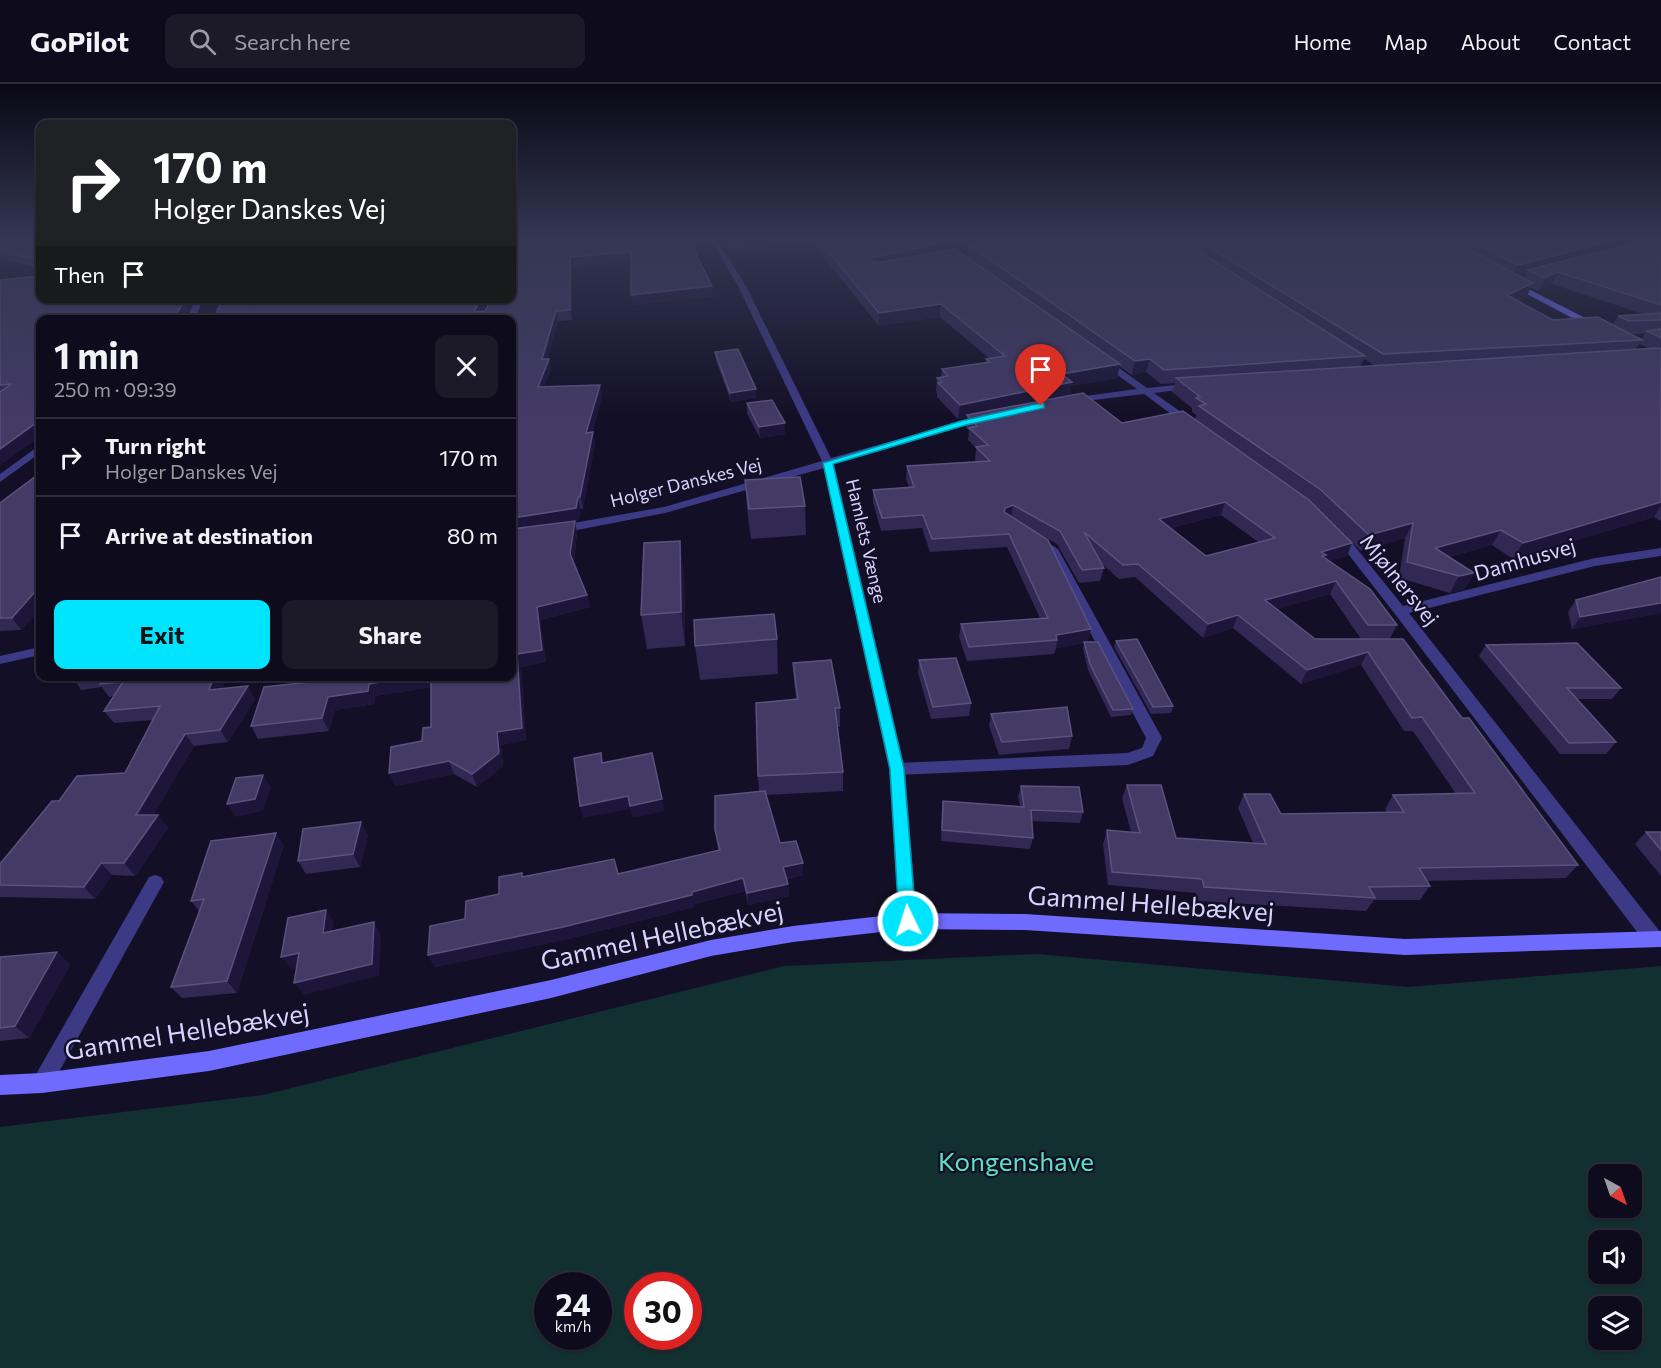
<!DOCTYPE html>
<html lang="en">
<head>
<meta charset="utf-8">
<style>
  :root { --surface:#0e0b1c; --page:#1c1929; --text:#f1f3f6; --muted:#9b9ba3; --line:#2e2b3b; --accent:#00e5ff }
  body { margin:0; font-family:Commissioner,sans-serif; background:var(--page); color:var(--text); height:100vh; display:flex; flex-direction:column; font-size:22px; white-space:nowrap }
  * { box-sizing:border-box; margin:0 }
  p { font-size:20px; color:var(--muted) }
  .icon { flex:none; width:33px; height:33px; fill:none; stroke:currentColor; stroke-width:2; stroke-linecap:round; stroke-linejoin:round }
  .map { position:relative; flex:1; overflow:hidden }
  .side { position:absolute; left:36px; top:231px; width:480px; height:366px; display:flex; flex-direction:column; background:var(--surface); border-radius:12px; box-shadow:0 2px 4px #0004,0 0 0 2px var(--line) }
  .side>* { flex:none }
  .hud { position:absolute; left:36px; top:36px; width:480px; height:183px; border-radius:12px; box-shadow:0 2px 4px #0004,0 0 0 2px var(--line); background:#202124; color:#fff; overflow:hidden }
  .needle { width:39px; rotate:140deg }
  .fabs { position:absolute; left:1588px; top:1080px; display:grid; gap:12px }
  .fabs a { display:grid; place-items:center; width:54px; height:54px; border-radius:12px; background:var(--surface); box-shadow:0 2px 4px #0004,0 0 0 2px var(--line); font-size:30px }
  .speed { position:absolute; left:534px; top:1188px; display:flex; gap:12px; font-size:30px; font-weight:700; text-align:center }
  .speed>* { display:grid; place-content:center; width:78px; height:78px; border-radius:50%; background:var(--surface); box-shadow:0 2px 4px #0004,0 0 0 2px var(--line); line-height:1 }
  .speed small { font-size:15px; font-weight:400 }
  .speed .limit { border:9px solid #d22; background:#fff; color:#111 }
  .pin { position:absolute; display:grid; place-items:center; width:51px; height:51px; color:#fff; margin:-62px -26px; border-radius:50% 50% 50% 0; rotate:-45deg; box-shadow:0 0 6px #0007 }
  .pin .icon { rotate:45deg }
  .me { position:absolute; width:66px; margin:-33px; rotate:356deg; stroke-linejoin:round; filter:drop-shadow(0 0 4px #0008) }
  .turn { display:flex; align-items:center; gap:21px; height:126px; padding:0 18px; font-size:27px }
  .turn .icon { width:78px; height:78px; stroke-width:2.5 }
  .turn b { display:block; font-size:42px; line-height:51px }
  .then { display:flex; align-items:center; height:57px; padding:0 18px; background:#0003; gap:12px; font-size:22px }
  .round { display:grid; place-items:center; flex:none; width:63px; height:63px; border-radius:12px; background:var(--page) }
  .head { display:flex; align-items:center; justify-content:space-between; height:102px; padding:0 18px }
  h1 { font-size:36px; font-weight:700; line-height:45px }
  .button { display:flex; gap:12px; margin-top:auto; padding:12px 18px }
  .button a { flex:1; height:69px; border-radius:12px; background:var(--accent); color:#111; font-size:24px; font-weight:700; line-height:69px; text-align:center }
  .button a+a { background:var(--page); color:var(--text) }
  ul { padding:0; list-style:none }
  li { display:flex; align-items:center; gap:18px; height:78px; padding:0 18px; border-top:2px solid var(--line) }
  li div { flex:1 }
  li b { display:block; font-size:22px }
  li em { font-style:normal }
  header { display:flex; align-items:center; gap:36px; box-sizing:border-box; height:84px; padding:0 30px; background:var(--surface); border-bottom:2px solid var(--line) }
  header strong { font-size:28px }
  nav { display:flex; gap:33px; margin-inline-start:auto; font-size:21px }
  .search { width:420px; height:54px; background:var(--page); display:flex; align-items:center; gap:15px; box-sizing:border-box; padding:0 21px; border-radius:12px; color:var(--muted); font-size:22px }
  .map>svg:first-child { display:block }
  .green { fill:#12302f; fill-rule:evenodd }
  .lines { fill:none; stroke-linecap:round; stroke-linejoin:round }
  .service { fill:#3d3a85; fill-rule:evenodd }
  .minor { fill:#3d3a85; fill-rule:evenodd }
  .secondary { fill:#6f6bff; fill-rule:evenodd }
  .wall { fill:#312854; fill-rule:evenodd }
  .shaded-wall { fill:#1d163a }
  .building { fill:#433a66; stroke:#5a527e; stroke-width:1.5; fill-rule:evenodd }
  .route { fill:#00e5ff; stroke:#0095a6; stroke-width:1.5 }
  .labels { text-anchor:middle; stroke-width:4.5; stroke-linejoin:round; paint-order:stroke }
  .far-street-label { font-size:18px; fill:#d9d4ff; stroke:#130f26 }
  .street-label { font-size:21px; fill:#d9d4ff; stroke:#130f26 }
  .near-street-label { font-size:26px; fill:#d9d4ff; stroke:#130f26 }
  .near-park-label { font-size:26px; fill:#5fe0c0; stroke:#130f26 }
</style>
</head>
<body>
<header>
<strong>GoPilot</strong>
<div class="search"><svg class="icon" aria-label="search" viewBox="0 0 24 24"><circle cx="10" cy="10" r="6"/><path d="M15 15l6 6"/></svg>Search here</div>
<nav><a>Home</a><a>Map</a><a>About</a><a>Contact</a></nav>
</header>
<div class="map">
<svg width="1661" height="1284" viewBox="0 0 1661 1284">
  <rect width="100%" height="100%" fill="#130f26"/>
  <path class="green" d="M1036,870L1408,903L1661,882V1284H0V1043L263,1011L784,882ZM1599,1090H1632V1124H1599ZM1599,1156H1632V1190H1599ZM548,1202H598V1252H548ZM638,1202H688V1252H638ZM1599,1222H1632V1256H1599Z"/>
  <g class="lines">
    <polygon class="service" points="1036,451 1058,465 1162,654 1153,672 1128,681 897,691 891,689 889,685 891,681 897,679 1127,669 1142,664 1146,654 1047,467 1030,455"/>
    <g class="minor">
      <polygon points="710,154 716,154 746,202 831,374 986,331 991,334 834,380 905,685 917,837 914,842 908,845 902,842 899,837 889,685 824,384 665,429 556,450 550,446 556,442 664,423 822,377 738,202"/>
      <polygon points="196,214 204,214 194,236 186,236"/>
      <polygon points="1099,274 1105,274 1147,304 1196,299 1196,303 1193,304 1154,309 1194,337 1194,341 1186,341 1144,310 1068,319 1066,317 1071,314 1137,305 1099,278"/>
      <polygon points="40,361 40,369 0,398 0,390"/>
      <polygon points="1335,446 1353,460 1403,522 1595,474 1661,464 1661,472 1595,482 1409,529 1661,849 1661,861 1654,863 1647,861 1395,530 1345,466 1331,453 1329,450"/>
      <polygon points="40,563 40,571 0,580 0,572"/>
      <polygon points="155,791 161,793 164,798 49,1006 42,1009 35,1006 32,999 35,992 149,793"/>
    </g>
    <g class="secondary">
      <polygon points="1513,197 1601,242 1602,244 1595,246 1510,201 1509,199"/>
      <polygon points="908,829 1025,830 1405,855 1661,847 1661,863 1405,871 1025,846 908,845 793,858 711,872 551,914 209,987 42,1009 0,1011 0,991 42,989 209,967 551,896 711,856 793,842"/>
    </g>
  </g>
  <g class="wall">
    <polygon points="0,154 40,154 40,185 0,174"/>
    <polygon points="512,154 714,158 715,167 696,169 713,212 633,221 631,177 572,182 572,236 558,237 547,275 549,275 551,285 544,302 600,301 602,312 592,348 595,359 583,425 580,425 579,436 552,440 575,437 577,449 574,478 587,511 590,523 540,536 546,578 521,583 526,656 501,661 503,682 477,703 454,690 395,702 431,643 431,603 375,612 374,620 335,626 329,647 258,655 251,642 329,596 512,592 513,347 512,347 512,236 223,214 488,214 482,228 485,227 512,214"/>
    <polygon points="719,154 770,154 771,163 726,166"/>
    <path d="M808,154H1661V437L1654,433L1513,475L1492,461L1449,473L1474,489L1465,505L1450,509L1399,494L1405,454L1361,467L1313,420L1347,472L1329,477L1397,541L1390,554L1361,555L1330,510L1276,525L1315,555H1403L1462,634L1578,781L1566,794L1427,797L1430,802L1420,816H1374L1366,827L1198,817L1196,809L1108,801L1103,760L1107,746L1131,748L1122,714L1127,701L1176,754L1253,759L1238,724L1244,710L1281,730L1387,728L1385,725L1393,711L1456,710L1413,647H1404L1361,581L1301,600L1233,544L1203,554L1135,493L1119,495L1100,478L1104,484L1100,497L1079,499L1057,460L1036,448L1088,558L1133,625L1131,631L1111,633L1088,586L1083,565L1084,559L1056,564L1054,570L967,577L959,553L961,540L1040,534L1007,463L930,468L922,444L881,447L873,418V406L909,403L906,395L907,382L977,378L975,376L976,364L968,356L969,347L966,343L967,334L958,335L937,313V309L936,308L937,294L941,293L942,285L986,279V275L989,274L940,233L879,242ZM968,165L967,173L959,167ZM1526,189L1524,194L1518,191ZM1552,200L1643,230L1618,232L1613,240L1553,236L1517,216L1527,212L1531,203L1538,207ZM1645,249L1642,255L1631,250H1638ZM1639,260L1648,264L1636,265ZM1364,275L1375,282L1360,283ZM1119,282L1132,291L1146,288L1161,300L1175,299L1172,308L1192,324V328L1196,331L1195,336L1122,339L1070,312L1071,302L1117,294ZM1221,431L1258,458L1206,472L1171,444Z"/>
    <polygon points="0,196 40,236 40,352 0,381"/>
    <polygon points="715,268 756,314 731,318 716,276"/>
    <polygon points="747,319 785,339 785,350 760,354 747,330"/>
    <polygon points="40,389 40,525 21,546 0,547 0,419"/>
    <polygon points="745,396 805,422 806,451 751,455 747,425"/>
    <polygon points="684,490 685,562 647,565 641,531"/>
    <polygon points="1661,493 1661,529 1572,545 1568,528 1576,516"/>
    <polygon points="777,555 778,590 700,596 695,562"/>
    <polygon points="1116,557 1173,622 1171,629 1151,630 1114,563"/>
    <polygon points="1486,561 1621,604 1612,615 1577,615 1616,658 1606,670 1560,670 1479,572"/>
    <polygon points="919,576 971,619 969,632 931,635 918,589"/>
    <polygon points="793,579 840,624 840,643 838,643 843,688 843,707 766,711 780,759 803,779 803,791 787,795 788,800 789,812 748,821 745,807 694,820 694,823 568,855 435,883 428,871 465,835 499,810 618,790 718,767 715,746 759,708 758,692 796,615 794,598"/>
    <polygon points="72,592 227,592 222,605 255,615 228,658 194,662 153,731 168,744 135,792 112,791 95,815 0,813 0,780 59,717 125,689 153,636 114,639 104,627 113,612 109,613 102,603 81,606"/>
    <polygon points="991,630 1072,652 1069,665 999,671 989,642"/>
    <polygon points="1021,702 1083,728 1080,739 1031,737 1033,754 1030,765 941,757 942,728 943,717 1020,722 1018,713"/>
    <polygon points="1646,748 1661,748 1661,792 1635,760"/>
    <polygon points="368,751 360,783 306,790 298,777"/>
    <polygon points="284,761 237,909 182,914 171,903 199,827 191,817"/>
    <polygon points="57,868 70,881 29,954 0,957 0,873"/>
  </g>
  <g class="shaded-wall">
    <polygon points="968,154 1023,154 969,161 968,165 870,186 870,174"/>
    <polygon points="1624,154 1661,154 1528,186 1526,189 1512,193 1518,181"/>
    <polygon points="714,158 715,167 692,169 691,160"/>
    <polygon points="631,168 633,177 572,182 572,236 570,226 570,173"/>
    <polygon points="1558,188 1552,200 1538,207 1544,194"/>
    <polygon points="1533,199 1527,212 1501,224 1507,211"/>
    <polygon points="712,202 713,212 633,221 631,211"/>
    <polygon points="185,214 193,214 184,236 168,236"/>
    <polygon points="481,214 488,214 478,236 474,228"/>
    <polygon points="941,220 940,233 879,242 879,229"/>
    <polygon points="556,227 558,237 544,285 542,275"/>
    <polygon points="549,275 551,285 540,313 538,303"/>
    <polygon points="1150,275 1146,288 1132,291 1135,277"/>
    <polygon points="1120,280 1117,294 1071,302 1070,312 967,331 967,334 958,335 960,321 1062,290"/>
    <polygon points="600,301 602,312 588,360 586,349"/>
    <polygon points="756,305 756,314 731,318 730,309"/>
    <polygon points="40,336 40,352 0,381 0,365"/>
    <polygon points="785,339 785,350 760,354 759,343"/>
    <polygon points="593,348 595,359 583,425 580,413"/>
    <polygon points="578,413 580,425 579,436 512,447 512,434"/>
    <polygon points="1225,418 1221,431 1156,448 1159,435"/>
    <polygon points="1661,418 1661,422 1654,433 1513,475 1523,459"/>
    <polygon points="1013,421 1011,434 1003,437 1005,424"/>
    <polygon points="575,437 577,449 573,482 570,470"/>
    <polygon points="1413,439 1405,454 1361,467 1369,451"/>
    <polygon points="1501,446 1492,461 1426,479 1435,464"/>
    <polygon points="680,457 684,490 685,562 681,528"/>
    <polygon points="1352,459 1347,472 1323,479 1321,468"/>
    <polygon points="1474,489 1465,505 1450,509 1459,492"/>
    <polygon points="1336,497 1330,510 1259,530 1265,516"/>
    <polygon points="40,502 40,525 21,546 12,534"/>
    <polygon points="587,511 590,523 540,536 546,578 521,583 526,656 501,661 503,682 477,703 472,690 497,648 517,570 537,523"/>
    <polygon points="1661,519 1661,529 1572,545 1580,533"/>
    <polygon points="1238,531 1233,544 1203,554 1208,540"/>
    <polygon points="1091,545 1088,558 1056,564 1057,556 1056,551"/>
    <polygon points="1368,568 1361,581 1301,600 1307,586"/>
    <polygon points="214,592 227,592 217,619 209,606"/>
    <polygon points="415,592 432,592 436,602 375,612 374,620 335,626 329,647 322,634 328,613 369,600"/>
    <polygon points="248,602 255,615 228,658 220,646"/>
    <polygon points="185,650 194,662 146,744 136,731"/>
    <polygon points="449,677 454,690 395,702 389,689"/>
    <polygon points="263,691 271,703 263,727 236,733 227,720"/>
    <polygon points="628,712 662,715 665,727 633,734 630,725 583,734 580,722"/>
    <polygon points="158,731 168,744 135,792 124,779"/>
    <polygon points="361,738 368,751 360,783 353,770"/>
    <polygon points="276,749 284,761 237,909 227,897"/>
    <polygon points="101,779 112,791 95,815 84,803"/>
    <polygon points="803,779 803,791 784,795 783,783"/>
    <polygon points="743,794 745,807 694,820 694,823 568,855 435,883 428,871 692,808"/>
    <polygon points="788,800 789,812 748,821 747,809"/>
    <polygon points="326,826 334,838 331,861 323,849"/>
    <polygon points="374,838 381,851 379,892 304,911 294,899"/>
    <polygon points="57,868 70,881 29,954 15,942"/>
    <polygon points="299,869 308,882 291,885 281,873"/>
  </g>
  <g class="building">
    <polygon points="0,154 40,154 40,177 0,166"/>
    <polygon points="512,154 712,154 714,158 691,160 712,202 631,211 631,168 570,173 570,226 556,227 542,275 549,275 538,303 600,301 586,349 593,348 580,413 578,413 576,424 512,434 512,352 517,336 512,336 512,236 213,236 223,214 481,214 474,228 485,227 492,214 512,214"/>
    <polygon points="724,154 770,154 726,157"/>
    <polygon points="817,154 968,154 870,174 871,177 877,179 955,165 1120,280 1062,290 1072,298 960,321 938,299 942,298 937,294 948,292 942,285 990,278 986,275 1005,272 941,220 879,229"/>
    <polygon points="1005,154 1177,154 1365,272 1164,286 1150,275 1135,277 969,161"/>
    <polygon points="1194,154 1447,154 1533,199 1507,211 1553,236 1598,233 1642,256 1383,270"/>
    <polygon points="1465,154 1624,154 1518,181"/>
    <polygon points="1655,154 1661,154 1661,221 1558,188 1544,194 1528,186"/>
    <polygon points="40,192 40,214 185,214 179,226 168,236 40,236 40,336 0,365 0,308 12,300 0,301 0,196"/>
    <polygon points="1661,229 1661,236 1629,237 1618,232"/>
    <polygon points="1661,245 1661,254 1647,247"/>
    <polygon points="1658,264 1661,265 1661,418 1523,459 1501,446 1435,464 1474,489 1459,492 1407,478 1413,439 1369,451 1321,406 1199,322 1206,320 1196,314 1200,313 1176,294"/>
    <polygon points="738,265 756,305 730,309 715,268"/>
    <path d="M1083,309L1122,339L1183,327L1309,416L1352,459L1321,468L1326,471L1322,472L1370,505L1397,541H1368L1336,497L1265,516L1315,555H1403L1462,634H1469L1578,781L1419,784L1430,802L1369,803L1375,814L1204,803L1202,795L1112,788L1107,746L1140,749L1127,701H1161L1176,754L1266,760L1244,710H1270L1281,730L1404,728L1393,711L1475,709L1422,633L1412,634L1368,568L1307,586L1238,531L1208,540L1138,480L1123,481L1084,448L1104,484L1082,486L1060,447L1013,421L1005,424L1004,428L1048,456L1091,545L1056,551L1057,556L969,563L961,540L1048,534L1009,450L932,455L923,431L882,434L873,406L914,403L907,382L990,377L976,363L988,361L969,344L977,342L967,331ZM1225,418L1275,454L1206,472L1159,435Z"/>
    <polygon points="772,316 785,339 759,343 747,319"/>
    <polygon points="40,389 40,502 12,534 0,534 0,419"/>
    <polygon points="800,393 805,422 749,425 745,396"/>
    <polygon points="575,437 570,470 587,511 537,523 542,566 517,570 522,644 497,648 499,669 472,690 449,677 389,689 391,663 422,657 423,644 431,643 431,592 512,592 512,445"/>
    <polygon points="680,457 681,528 641,531 644,459"/>
    <polygon points="1661,493 1661,519 1580,533 1576,516"/>
    <polygon points="774,530 777,555 695,562 694,536"/>
    <polygon points="1137,555 1173,622 1153,623 1116,557"/>
    <polygon points="1084,558 1098,558 1133,625 1113,626 1090,580"/>
    <polygon points="1577,559 1621,604 1567,604 1616,658 1569,659 1486,561"/>
    <polygon points="956,574 971,619 933,623 919,576"/>
    <polygon points="831,576 840,624 835,624 843,688 758,692 756,619 798,615 793,579"/>
    <polygon points="104,592 214,592 209,606 248,602 220,646 185,650 136,731 158,731 124,779 101,779 84,803 0,801 0,780 52,717 59,717 77,692 125,689 160,622 104,627 123,598 100,600"/>
    <polygon points="329,592 415,592 369,600 368,607 328,613 322,634 251,642 264,603 329,596"/>
    <polygon points="1067,623 1072,652 1002,658 991,630"/>
    <polygon points="601,669 602,679 652,669 662,715 630,722 628,712 580,722 574,674"/>
    <polygon points="263,691 255,715 227,720 236,694"/>
    <polygon points="1021,702 1079,703 1083,728 1031,726 1033,754 942,746 943,717 1024,723"/>
    <polygon points="765,707 780,759 796,757 803,779 783,783 788,800 747,809 743,794 692,808 692,811 563,843 428,871 430,842 465,835 466,817 499,810 499,793 522,789 522,793 614,775 618,790 720,766 715,746 715,712"/>
    <polygon points="361,738 353,770 298,777 303,745"/>
    <polygon points="1646,748 1661,748 1661,766"/>
    <polygon points="276,749 227,897 171,903 204,815 191,817 211,757"/>
    <polygon points="326,826 323,849 374,838 372,880 294,899 299,869 281,873 288,834"/>
    <polygon points="57,868 15,942 0,944 0,873"/>
  </g>
  <linearGradient id="sky" x2="0" y2="1"><stop stop-color="#0a0815"/><stop offset="0.46" stop-color="#333752"/><stop offset="1" stop-color="#333752" stop-opacity="0"/></linearGradient>
  <rect width="1661" height="334" fill="url(#sky)"/>
  <polygon class="route" points="1041,319 1044,320 1044,324 966,341 833,380 904,685 916,837 913,842 908,844 902,842 899,837 890,685 823,379 961,337"/>
  <g class="labels">
    <g class="far-street-label">
      <text transform="translate(686 399) rotate(-14)" y="6">Holger Danskes Vej</text>
      <text transform="translate(866 457) rotate(77)" y="6">Hamlets Vænge</text>
    </g>
    <g class="street-label">
      <text transform="translate(1525 476) rotate(-16)" y="7">Damhusvej</text>
      <text transform="translate(1399 496) rotate(51)" y="7">Mjølnersvej</text>
    </g>
    <g class="near-street-label">
      <text transform="translate(1151 820) rotate(4)" y="9">Gammel Hellebækvej</text>
      <text transform="translate(662 852) rotate(-12)" y="9">Gammel Hellebækvej</text>
      <text transform="translate(187 948) rotate(-9)" y="9">Gammel Hellebækvej</text>
    </g>
    <g class="near-park-label">
      <text x="1016" y="1087">Kongenshave</text>
    </g>
  </g>
</svg>
<div class="fabs">
<a><svg class="needle" viewBox="-14 -14 28 28"><path d="M0-13l5 13h-10z" fill="#e53935"/><path d="M0 13l5-13h-10z" fill="#9b9ba3"/></svg></a>
<a><svg class="icon" aria-label="sound" viewBox="0 0 24 24"><path d="M4 9h4l5-4v14l-5-4H4zM17 9q2 3 0 6"/></svg></a>
<a><svg class="icon" aria-label="layers" viewBox="0 0 24 24"><path d="M12 4l9 5-9 5-9-5zM3 14l9 5 9-5"/></svg></a>
</div>
<div class="speed"><div>24<small>km/h</small></div><div class="limit">30</div></div>
<div class="pin" style="left:1041px;top:322px;background:#d93025"><svg class="icon" aria-label="arrive" viewBox="0 0 24 24"><path d="M6 21V4h12l-3 4 3 4H6"/></svg></div>
<svg class="me" style="left:908px;top:837px" viewBox="-20 -20 40 40"><circle r="17" fill="#00e5ff" stroke="#fff" stroke-width="3"/><path d="M0-11L8 9 0 5-8 9z" fill="#fff"/></svg>
<div class="hud">
<div class="turn"><svg class="icon" aria-label="right" viewBox="0 0 24 24"><path d="M7 20v-9h11M14 6l5 5-5 5"/></svg><div><b>170 m</b>Holger Danskes Vej</div></div>
<div class="then">Then<svg class="icon" aria-label="arrive" viewBox="0 0 24 24"><path d="M6 21V4h12l-3 4 3 4H6"/></svg></div>
</div>
<section class="side">
<div class="head"><div><h1>1 min</h1><p>250 m · 09:39</p></div><a class="round"><svg class="icon" aria-label="close" viewBox="0 0 24 24"><path d="M6 6l12 12M18 6L6 18"/></svg></a></div>
<ul>
<li><svg class="icon" aria-label="right" viewBox="0 0 24 24"><path d="M7 20v-9h11M14 6l5 5-5 5"/></svg><div><b>Turn right</b><p>Holger Danskes Vej</p></div><em>170 m</em></li>
<li><svg class="icon" aria-label="arrive" viewBox="0 0 24 24"><path d="M6 21V4h12l-3 4 3 4H6"/></svg><div><b>Arrive at destination</b></div><em>80 m</em></li>
</ul>
<div class="button"><a>Exit</a><a>Share</a></div>
</section>
</div>
</body>
</html>
